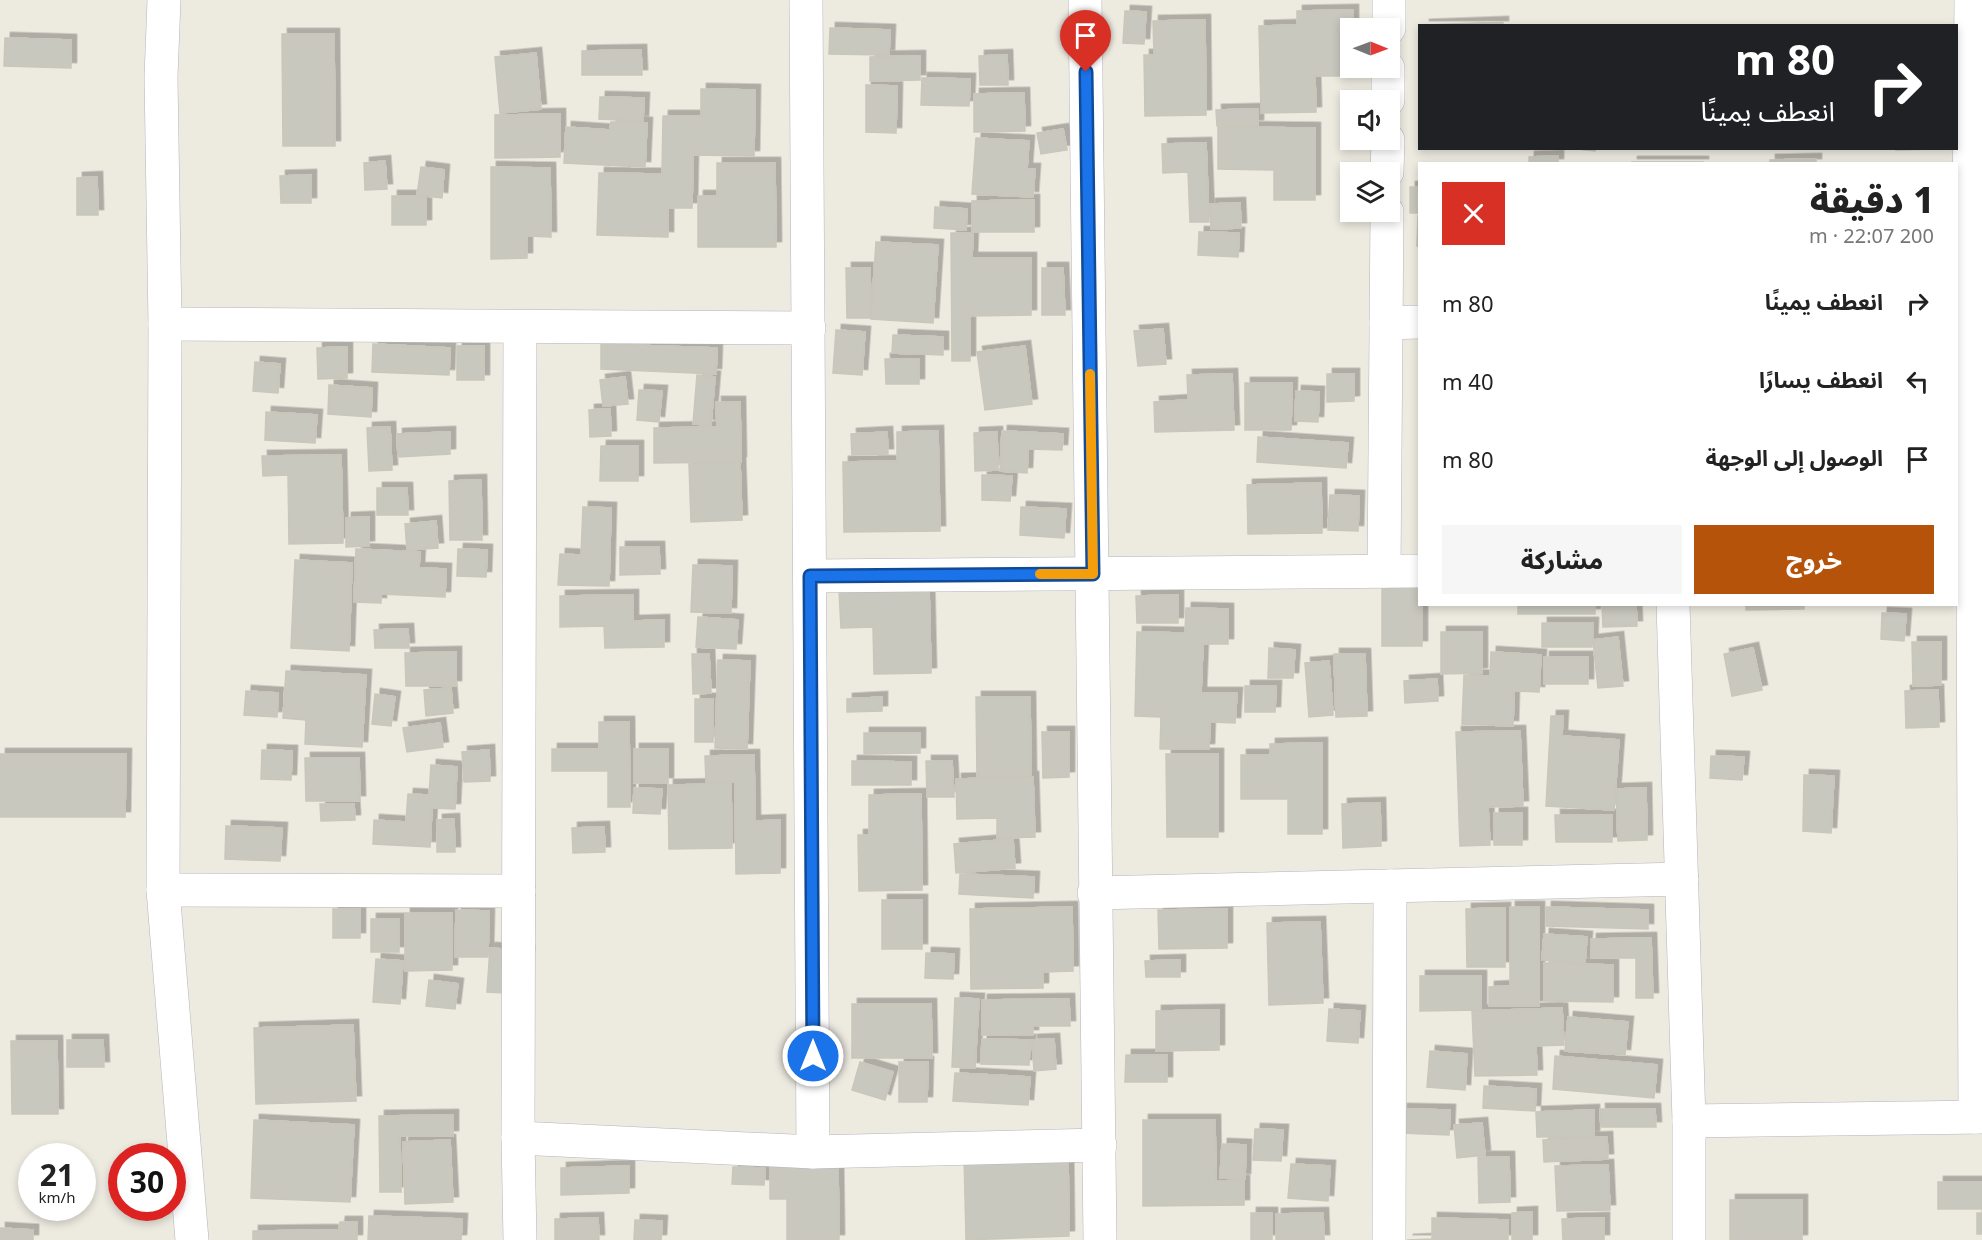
<!DOCTYPE html>
<html lang="ar">
<head>
<meta charset="utf-8">
<style>
  :root { --surface:#fff; --page:#f6f6f6; --text:#222; --muted:#767676; --accent:#b45309 }
  body { margin:0; font-family:"Noto Sans","Noto Sans Arabic",sans-serif; background:var(--page); color:var(--text); direction:rtl; height:100vh; display:flex; flex-direction:column; font-size:22px; white-space:nowrap }
  * { box-sizing:border-box; margin:0 }
  p { font-size:20px; color:var(--muted) }
  .icon { flex:none; width:33px; height:33px; fill:none; stroke:currentColor; stroke-width:2; stroke-linecap:round; stroke-linejoin:round }
  .map { position:relative; flex:1; overflow:hidden; direction:ltr }
  .sheet { position:absolute; left:1418px; top:162px; width:540px; height:444px; display:flex; flex-direction:column; background:var(--surface); border-radius:0px; box-shadow:0 3px 9px #0003; direction:rtl }
  .sheet>* { flex:none }
  .banner { position:absolute; left:1418px; top:24px; width:540px; height:126px; border-radius:0px; box-shadow:0 3px 9px #0003; direction:rtl; background:#202124; color:#fff; overflow:hidden }
  .needle { width:39px; rotate:91deg }
  .buttons { position:absolute; left:1340px; top:18px; display:grid; gap:12px }
  .buttons a { display:grid; place-items:center; width:60px; height:60px; border-radius:0px; background:var(--surface); box-shadow:0 3px 9px #0003; font-size:30px }
  .speed { position:absolute; left:18px; top:1143px; display:flex; gap:12px; font-size:30px; font-weight:700; text-align:center }
  .speed>* { display:grid; place-content:center; width:78px; height:78px; border-radius:50%; background:var(--surface); box-shadow:0 3px 9px #0003; line-height:1 }
  .speed small { font-size:15px; font-weight:400 }
  .speed .limit { border:9px solid #d22; background:#fff; color:#111 }
  .pin { position:absolute; display:grid; place-items:center; width:51px; height:51px; color:#fff; margin:-62px -26px; border-radius:50% 50% 50% 0; rotate:-45deg; box-shadow:0 0 6px #0007 }
  .pin .icon { rotate:45deg }
  .me { position:absolute; width:66px; margin:-33px; rotate:0deg; stroke-linejoin:round; filter:drop-shadow(0 0 4px #0008) }
  .turn { display:flex; align-items:center; gap:21px; height:126px; padding:0 24px; font-size:27px }
  .turn .icon { width:78px; height:78px; stroke-width:2.5 }
  .turn b { display:block; font-size:42px; line-height:51px }
  .round { display:grid; place-items:center; flex:none; width:63px; height:63px; border-radius:0px; background:var(--page) }
  .head { display:flex; align-items:center; justify-content:space-between; height:102px; padding:0 24px }
  h1 { font-size:36px; font-weight:800; line-height:45px }
  .action { display:flex; gap:12px; margin-top:auto; padding:12px 24px }
  .action a { flex:1; height:69px; border-radius:0px; background:var(--accent); color:#fff; font-size:24px; font-weight:800; line-height:69px; text-align:center }
  .action a+a { background:var(--page); color:var(--text) }
  ul { padding:0; list-style:none }
  li { display:flex; align-items:center; gap:18px; height:78px; padding:0 24px }
  li div { flex:1 }
  li b { display:block; font-size:22px }
  li em { font-style:normal }
  .map>svg:first-child { display:block }
  .building { fill:#c9c8bf; stroke:#c9c6ba; stroke-width:1.5; filter:url(#shadow) }
  .lines { fill:none; stroke-linecap:round; stroke-linejoin:round }
  .minor-casing { stroke:#b4b4bf; stroke-width:34 }
  .minor { stroke:#fff; stroke-width:33 }
  .route-casing { stroke:#114b97; stroke-width:15 }
  .route { stroke:#1a73e8; stroke-width:10 }
  .slow { stroke:#f59e0b; stroke-width:10 }
</style>
</head>
<body>
<div class="map">
<svg width="1982" height="1240" viewBox="0 0 1982 1240">
  <defs>
    <filter id="shadow"><feDropShadow dx="5.5" dy="-5.5" stdDeviation="0" flood-color="#0004"/></filter>
  </defs>
  <rect width="100%" height="100%" fill="#edeae0"/>
  <g class="building">
    <polygon points="1353,10 1353,28 1350,28 1350,68 1353,68 1353,76 1315,76 1316,112 1261,113 1259,26 1297,25 1297,11"/>
    <polygon points="1125,11 1146,12 1144,44 1123,43"/>
    <polygon points="1205,20 1206,115 1145,116 1144,55 1154,55 1153,21"/>
    <polygon points="1503,22 1503,26 1424,26 1424,25"/>
    <polygon points="830,28 890,30 889,55 829,54"/>
    <polygon points="282,34 334,34 335,146 283,146"/>
    <polygon points="5,38 71,40 71,68 4,66"/>
    <polygon points="641,50 642,75 582,75 582,51"/>
    <polygon points="536,53 541,109 500,113 495,57"/>
    <polygon points="1007,55 1008,85 980,85 979,56"/>
    <polygon points="920,56 920,80 870,81 870,57"/>
    <polygon points="922,78 970,79 969,106 921,105"/>
    <polygon points="866,85 897,86 896,133 866,132"/>
    <polygon points="701,89 755,90 754,156 693,155 692,208 668,208 668,237 597,235 599,173 662,174 663,116 701,116"/>
    <polygon points="1024,93 1025,131 974,132 974,94"/>
    <polygon points="600,97 644,98 643,121 599,119"/>
    <polygon points="1258,109 1258,125 1217,126 1216,110"/>
    <polygon points="560,114 560,157 495,158 495,115"/>
    <polygon points="611,122 647,123 645,167 564,163 566,127 610,130"/>
    <polygon points="1218,127 1315,128 1315,200 1274,200 1274,170 1218,169"/>
    <polygon points="1063,129 1067,150 1041,154 1037,133"/>
    <polygon points="976,138 1029,141 1027,169 1035,169 1033,197 972,194"/>
    <polygon points="1206,143 1209,222 1190,222 1188,172 1163,173 1162,144"/>
    <polygon points="1569,148 1596,148 1595,151"/>
    <polygon points="1896,148 1934,148 1934,149 1896,150"/>
    <polygon points="1558,156 1558,164 1529,164 1529,157"/>
    <polygon points="1816,159 1816,164 1770,164 1770,160"/>
    <polygon points="385,161 387,189 365,190 364,163"/>
    <rect x="1632" y="162" width="71" height="2"/>
    <polygon points="717,163 775,163 776,247 698,247 698,196 717,196"/>
    <polygon points="421,167 444,170 442,198 417,195"/>
    <polygon points="491,167 550,168 551,237 527,236 527,258 491,259"/>
    <polygon points="311,175 311,203 281,203 280,176"/>
    <polygon points="97,177 98,215 77,215 77,178"/>
    <rect x="1410" y="187" width="9" height="26"/>
    <rect x="392" y="196" width="34" height="29"/>
    <polygon points="1034,200 1034,232 972,232 972,201"/>
    <polygon points="1240,203 1241,228 1211,229 1210,204"/>
    <polygon points="935,207 967,209 966,230 934,228"/>
    <polygon points="1418,216 1419,216 1419,246 1417,246"/>
    <polygon points="1199,232 1239,233 1238,257 1198,255"/>
    <polygon points="951,233 973,233 972,258 1031,258 1031,315 970,316 970,361 952,361"/>
    <polygon points="876,242 938,245 933,323 871,319"/>
    <polygon points="846,268 870,268 871,318 847,318"/>
    <polygon points="1042,268 1063,268 1065,315 1042,315"/>
    <polygon points="1163,329 1166,364 1138,366 1134,331"/>
    <polygon points="836,330 865,332 862,375 833,373"/>
    <polygon points="893,335 943,337 943,355 892,353"/>
    <polygon points="373,344 450,348 449,375 372,372"/>
    <polygon points="601,344 717,348 716,374 601,369"/>
    <rect x="457" y="346" width="27" height="34"/>
    <polygon points="1025,346 1032,404 985,410 977,352"/>
    <polygon points="347,347 347,378 318,379 317,348"/>
    <polygon points="885,359 919,359 919,384 886,384"/>
    <polygon points="255,362 280,364 278,393 253,391"/>
    <polygon points="1232,374 1234,430 1155,432 1154,402 1188,400 1187,375"/>
    <polygon points="1327,374 1354,374 1354,401 1327,402"/>
    <polygon points="697,375 715,377 711,425 693,424"/>
    <polygon points="625,377 628,404 603,406 600,380"/>
    <polygon points="1245,383 1292,383 1291,430 1245,430"/>
    <polygon points="329,385 372,388 371,417 328,414"/>
    <polygon points="639,390 662,391 659,422 637,420"/>
    <polygon points="1296,391 1319,392 1318,422 1295,421"/>
    <polygon points="716,402 740,402 741,462 654,463 654,428 717,427"/>
    <polygon points="610,409 611,436 590,437 589,410"/>
    <polygon points="266,412 317,415 315,443 265,440"/>
    <polygon points="390,427 392,470 369,471 367,428"/>
    <polygon points="938,431 940,531 844,532 843,462 897,461 897,432"/>
    <polygon points="1002,431 1063,434 1062,450 1028,449 1027,473 1000,471"/>
    <polygon points="450,432 450,454 398,457 397,434"/>
    <polygon points="887,432 888,454 852,455 851,434"/>
    <polygon points="997,432 998,470 975,471 974,433"/>
    <polygon points="1258,437 1348,443 1346,468 1257,462"/>
    <polygon points="601,446 638,446 638,481 600,481"/>
    <polygon points="341,455 343,543 289,544 288,475 263,476 262,456"/>
    <polygon points="740,462 742,520 691,522 689,464"/>
    <polygon points="982,475 1012,476 1010,501 982,500"/>
    <polygon points="481,480 482,540 450,540 449,481"/>
    <polygon points="1321,483 1322,533 1248,534 1247,485"/>
    <polygon points="377,488 407,488 408,515 377,515"/>
    <polygon points="1330,495 1359,496 1358,531 1328,530"/>
    <polygon points="583,507 611,508 609,586 558,585 560,554 581,555"/>
    <polygon points="1021,507 1066,509 1064,538 1020,535"/>
    <polygon points="369,517 369,546 346,547 346,518"/>
    <polygon points="436,521 438,548 407,550 405,524"/>
    <polygon points="620,547 659,547 660,574 620,575"/>
    <polygon points="356,549 420,552 419,568 446,569 445,597 381,594 381,603 354,602"/>
    <polygon points="458,549 487,550 486,577 457,576"/>
    <polygon points="295,560 352,563 349,651 291,648"/>
    <polygon points="693,565 732,566 731,613 691,612"/>
    <polygon points="1382,586 1419,586 1419,604 1422,604 1422,646 1382,646"/>
    <polygon points="929,588 931,673 874,674 873,627 841,628 839,590"/>
    <polygon points="633,595 633,621 664,620 664,647 605,648 604,626 560,627 560,596"/>
    <polygon points="1178,595 1178,623 1137,623 1136,596"/>
    <rect x="1518" y="604" width="77" height="10"/>
    <polygon points="1602,604 1636,604 1637,626 1603,627"/>
    <polygon points="1746,604 1804,604 1804,609 1746,610"/>
    <polygon points="1186,608 1228,609 1228,644 1203,644 1201,693 1237,693 1235,723 1210,722 1209,749 1160,749 1161,717 1135,716 1137,632 1185,633"/>
    <polygon points="1882,613 1906,614 1904,641 1881,639"/>
    <polygon points="698,617 738,620 736,649 696,647"/>
    <polygon points="1542,623 1593,623 1592,647 1542,647"/>
    <polygon points="408,629 409,648 375,648 374,630"/>
    <polygon points="1441,632 1482,632 1482,673 1441,674"/>
    <polygon points="1618,637 1623,686 1598,688 1593,640"/>
    <polygon points="1912,642 1941,642 1941,685 1913,686"/>
    <polygon points="1269,648 1295,650 1293,678 1268,678"/>
    <polygon points="1753,648 1762,690 1732,696 1724,654"/>
    <polygon points="456,652 456,686 406,686 405,653"/>
    <polygon points="1491,652 1541,655 1539,692 1514,691 1513,726 1462,724 1464,675 1490,676"/>
    <polygon points="692,654 709,654 711,693 693,694"/>
    <polygon points="1334,654 1365,654 1367,716 1336,717"/>
    <rect x="1544" y="657" width="44" height="27"/>
    <polygon points="718,660 750,661 747,749 715,748"/>
    <polygon points="1329,661 1333,715 1309,717 1305,663"/>
    <polygon points="286,671 366,675 362,747 305,744 306,720 283,718"/>
    <polygon points="1437,679 1438,701 1405,703 1404,681"/>
    <polygon points="1245,686 1276,686 1275,712 1245,712"/>
    <polygon points="451,688 453,713 426,716 424,690"/>
    <polygon points="1938,690 1939,727 1906,728 1905,691"/>
    <polygon points="246,691 278,693 277,717 244,715"/>
    <polygon points="375,694 395,697 391,726 372,724"/>
    <polygon points="882,697 882,711 847,712 847,699"/>
    <polygon points="976,697 1030,697 1031,776 977,776"/>
    <rect x="695" y="699" width="18" height="43"/>
    <polygon points="1551,716 1563,716 1562,736 1619,740 1614,810 1546,806"/>
    <polygon points="599,722 629,722 630,807 608,807 608,771 552,771 552,749 599,749"/>
    <polygon points="440,723 443,747 407,752 403,728"/>
    <polygon points="1520,731 1523,806 1488,807 1490,845 1460,846 1456,732"/>
    <polygon points="1042,732 1069,732 1069,777 1043,778"/>
    <polygon points="864,733 920,733 920,753 864,754"/>
    <polygon points="1322,743 1322,834 1288,834 1288,799 1241,799 1241,755 1270,755 1270,744"/>
    <rect x="634" y="749" width="34" height="34"/>
    <polygon points="262,750 292,751 291,780 261,779"/>
    <polygon points="489,750 490,781 464,782 462,752"/>
    <polygon points="0,754 126,754 125,817 0,817"/>
    <polygon points="1166,754 1218,754 1218,837 1167,837"/>
    <polygon points="754,755 755,821 780,820 780,873 736,874 735,782 706,783 705,756"/>
    <polygon points="1711,756 1744,757 1742,780 1710,778"/>
    <polygon points="305,758 359,758 360,801 306,801"/>
    <polygon points="852,761 911,762 911,785 852,785"/>
    <polygon points="926,761 952,761 954,797 927,797"/>
    <polygon points="431,765 457,767 455,809 432,808 430,847 373,844 374,820 406,822 408,794 429,795"/>
    <polygon points="1804,775 1834,776 1831,833 1803,831"/>
    <polygon points="1033,777 1035,837 997,838 997,818 957,819 956,779"/>
    <polygon points="731,784 732,848 669,849 668,785"/>
    <polygon points="634,788 662,789 660,814 633,813"/>
    <polygon points="1646,788 1647,840 1618,841 1616,789"/>
    <polygon points="921,794 922,890 859,891 858,835 869,835 869,795"/>
    <polygon points="1380,803 1381,846 1343,848 1342,804"/>
    <polygon points="320,804 354,804 355,820 321,821"/>
    <rect x="1494" y="813" width="28" height="32"/>
    <polygon points="1555,815 1612,815 1612,842 1556,842"/>
    <polygon points="454,819 455,852 437,852 437,820"/>
    <polygon points="226,826 282,828 280,861 225,859"/>
    <polygon points="604,827 605,852 573,853 572,828"/>
    <polygon points="1013,839 1015,868 956,873 954,844"/>
    <polygon points="960,874 1034,877 1033,898 959,894"/>
    <rect x="882" y="900" width="40" height="49"/>
    <polygon points="1072,907 1073,971 1043,972 1043,988 971,989 970,909"/>
    <polygon points="1510,907 1539,907 1539,1006 1489,1006 1489,987 1510,986"/>
    <polygon points="1546,907 1648,910 1648,929 1546,926"/>
    <polygon points="1505,908 1505,967 1467,967 1466,909"/>
    <rect x="333" y="909" width="27" height="29"/>
    <polygon points="1227,909 1227,948 1159,949 1158,910"/>
    <polygon points="456,910 489,911 488,957 455,957"/>
    <polygon points="405,913 452,913 452,970 405,971"/>
    <rect x="371" y="919" width="28" height="33"/>
    <polygon points="1320,922 1323,1003 1269,1005 1267,923"/>
    <polygon points="1544,934 1587,937 1585,963 1542,960"/>
    <polygon points="1651,938 1653,998 1636,998 1636,958 1591,958 1591,939"/>
    <polygon points="490,948 529,951 526,994 487,992"/>
    <polygon points="926,953 954,954 953,979 925,978"/>
    <polygon points="376,959 403,961 400,1004 373,1002"/>
    <polygon points="1180,960 1180,977 1146,977 1145,961"/>
    <polygon points="1544,963 1613,965 1613,1002 1544,1001"/>
    <polygon points="1420,976 1481,976 1481,1010 1420,1011"/>
    <polygon points="429,980 458,984 455,1009 426,1006"/>
    <polygon points="955,998 979,999 975,1068 952,1067"/>
    <polygon points="1069,999 1070,1026 1033,1026 1033,1035 982,1035 982,1000"/>
    <polygon points="852,1004 931,1004 932,1058 852,1058"/>
    <polygon points="1562,1008 1564,1045 1536,1046 1537,1075 1475,1076 1472,1011"/>
    <polygon points="1329,1009 1360,1011 1358,1043 1327,1041"/>
    <polygon points="1219,1010 1219,1050 1156,1051 1156,1011"/>
    <polygon points="1568,1017 1628,1022 1625,1055 1565,1051"/>
    <polygon points="353,1025 356,1101 256,1104 254,1028"/>
    <polygon points="982,1039 1030,1040 1029,1065 981,1064"/>
    <polygon points="1054,1039 1056,1069 1034,1071 1032,1040"/>
    <polygon points="67,1040 103,1040 104,1067 67,1067"/>
    <polygon points="11,1041 57,1041 58,1114 12,1114"/>
    <polygon points="1430,1051 1467,1054 1465,1090 1427,1087"/>
    <polygon points="1126,1055 1167,1055 1167,1082 1125,1082"/>
    <polygon points="1555,1056 1657,1065 1654,1098 1553,1089"/>
    <polygon points="860,1062 893,1072 885,1100 852,1090"/>
    <polygon points="899,1062 928,1062 927,1102 899,1102"/>
    <polygon points="955,1073 1030,1077 1028,1105 953,1101"/>
    <polygon points="1484,1086 1536,1089 1535,1111 1483,1108"/>
    <polygon points="1402,1109 1450,1110 1449,1135 1401,1133"/>
    <polygon points="1600,1109 1655,1109 1656,1127 1601,1127"/>
    <polygon points="1594,1110 1594,1136 1537,1137 1536,1112"/>
    <polygon points="453,1115 453,1136 400,1136 401,1192 380,1192 379,1116"/>
    <polygon points="254,1120 354,1125 350,1202 251,1198"/>
    <polygon points="1143,1120 1215,1120 1216,1181 1244,1181 1244,1205 1143,1206"/>
    <polygon points="1482,1123 1485,1155 1457,1158 1454,1125"/>
    <polygon points="1255,1129 1283,1130 1281,1161 1253,1160"/>
    <polygon points="1607,1137 1608,1159 1544,1162 1543,1140"/>
    <polygon points="450,1140 453,1202 405,1204 403,1142"/>
    <polygon points="1222,1144 1246,1145 1245,1179 1220,1178"/>
    <polygon points="1068,1152 1069,1236 966,1240 964,1154"/>
    <polygon points="1478,1157 1509,1157 1510,1202 1479,1203"/>
    <polygon points="1291,1164 1330,1166 1328,1201 1288,1198"/>
    <polygon points="1608,1165 1610,1210 1557,1211 1555,1166"/>
    <polygon points="629,1166 629,1193 561,1195 561,1168"/>
    <polygon points="838,1166 839,1240 787,1240 787,1199 770,1199 770,1167"/>
    <polygon points="29,1167 32,1167 32,1193 26,1192"/>
    <polygon points="733,1167 765,1168 764,1185 732,1184"/>
    <rect x="1938" y="1182" width="44" height="27"/>
    <rect x="1730" y="1200" width="72" height="40"/>
    <polygon points="1532,1212 1532,1240 1512,1240 1512,1213"/>
    <rect x="1251" y="1213" width="21" height="27"/>
    <polygon points="1323,1213 1324,1240 1276,1240 1276,1214"/>
    <rect x="1977" y="1213" width="5" height="21"/>
    <polygon points="369,1216 462,1219 461,1240 368,1240"/>
    <polygon points="598,1218 599,1240 555,1240 555,1219"/>
    <polygon points="1432,1218 1508,1220 1508,1240 1407,1240 1432,1239"/>
    <polygon points="1604,1218 1604,1240 1563,1240 1562,1219"/>
    <polygon points="635,1220 662,1221 661,1240 634,1240"/>
    <polygon points="340,1222 357,1222 357,1240 253,1240 253,1231 339,1230"/>
    <polygon points="0,1228 33,1230 33,1240 0,1240"/>
  </g>
  <g class="lines">
    <defs>
      <g id="minor">
        <polyline points="164,0 161,77 165,324 163,890 192,1240"/>
        <polyline points="806,0 813,1152"/>
        <polyline points="1085,0 1100,1240"/>
        <polyline points="1971,0 1968,319 1973,570 1975,1117"/>
        <polyline points="1389,28 1389,0"/>
        <polyline points="1388,100 1388,68"/>
        <polyline points="1387,172 1388,140"/>
        <polyline points="1386,323 1419,322"/>
        <polyline points="165,324 809,328"/>
        <polyline points="520,327 518,1138 520,1240"/>
        <polyline points="1384,571 1387,212"/>
        <polyline points="810,576 1419,571"/>
        <polyline points="1673,604 1689,1121 1689,1240"/>
        <polyline points="163,890 519,891"/>
        <polyline points="1094,893 1682,879"/>
        <polyline points="1689,1121 1982,1117"/>
        <polyline points="518,1138 813,1152 1100,1145"/>
        <polyline points="1389,1240 1390,886"/>
      </g>
    </defs>
    <use href="#minor" class="minor-casing"/>
    <use href="#minor" class="minor"/>
  </g>
  <g class="lines">
    <defs>
      <polyline id="route" points="813,1056 810,576 1093,574 1086,72"/>
    </defs>
    <use href="#route" class="route-casing"/>
    <use href="#route" class="route"/>
    <polyline class="slow" points="1040,574 1093,574 1090,374"/>
  </g>
</svg>
<div class="buttons">
<a><svg class="needle" viewBox="-14 -14 28 28"><path d="M0-13l5 13h-10z" fill="#e53935"/><path d="M0 13l5-13h-10z" fill="#767676"/></svg></a>
<a><svg class="icon" aria-label="sound" viewBox="0 0 24 24"><path d="M4 9h4l5-4v14l-5-4H4zM17 9q2 3 0 6"/></svg></a>
<a><svg class="icon" aria-label="layers" viewBox="0 0 24 24"><path d="M12 4l9 5-9 5-9-5zM3 14l9 5 9-5"/></svg></a>
</div>
<div class="speed"><div>21<small>km/h</small></div><div class="limit">30</div></div>
<div class="pin" style="left:1086px;top:72px;background:#d93025"><svg class="icon" aria-label="arrive" viewBox="0 0 24 24"><path d="M6 21V4h12l-3 4 3 4H6"/></svg></div>
<svg class="me" style="left:813px;top:1056px" viewBox="-20 -20 40 40"><circle r="17" fill="#1a73e8" stroke="#fff" stroke-width="3"/><path d="M0-11L8 9 0 5-8 9z" fill="#fff"/></svg>
<div class="banner">
<div class="turn"><svg class="icon" aria-label="right" viewBox="0 0 24 24"><path d="M7 20v-9h11M14 6l5 5-5 5"/></svg><div><b>80 m</b>انعطف يمينًا</div></div>
</div>
<section class="sheet">
<div class="head"><div><h1>1 دقيقة</h1><p>200 m · 22:07</p></div><a class="round" style="background:#d93025;color:#fff"><svg class="icon" aria-label="close" viewBox="0 0 24 24"><path d="M6 6l12 12M18 6L6 18"/></svg></a></div>
<ul>
<li><svg class="icon" aria-label="right" viewBox="0 0 24 24"><path d="M7 20v-9h11M14 6l5 5-5 5"/></svg><div><b>انعطف يمينًا</b></div><em>80 m</em></li>
<li><svg class="icon" aria-label="left" viewBox="0 0 24 24"><path d="M17 20v-9H6M10 6l-5 5 5 5"/></svg><div><b>انعطف يسارًا</b></div><em>40 m</em></li>
<li><svg class="icon" aria-label="arrive" viewBox="0 0 24 24"><path d="M6 21V4h12l-3 4 3 4H6"/></svg><div><b>الوصول إلى الوجهة</b></div><em>80 m</em></li>
</ul>
<div class="action"><a>خروج</a><a>مشاركة</a></div>
</section>
</div>
</body>
</html>
